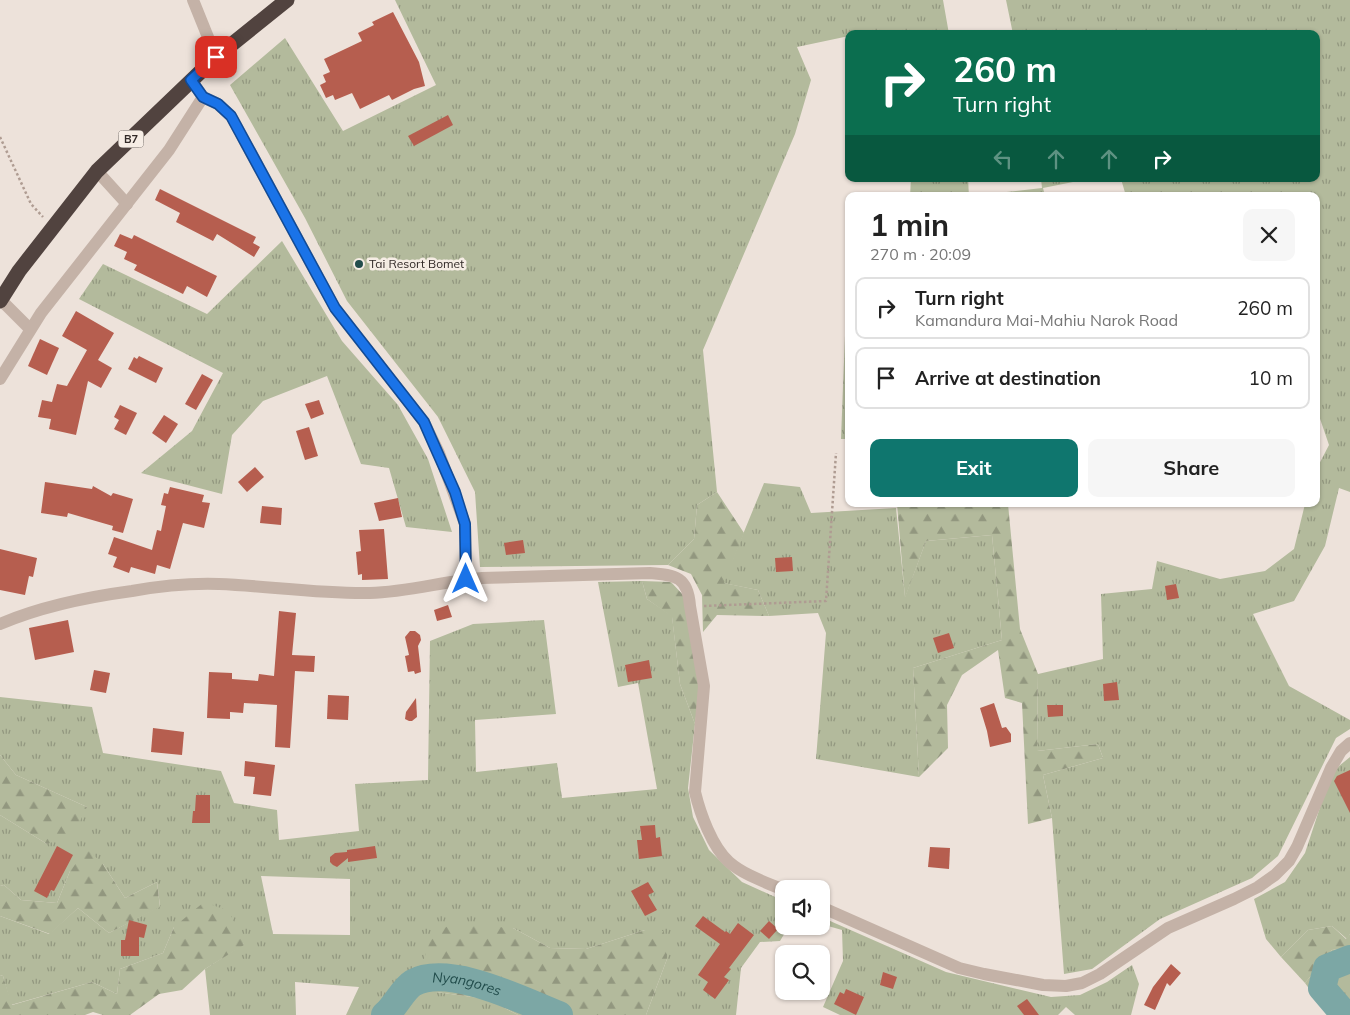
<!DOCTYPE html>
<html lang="en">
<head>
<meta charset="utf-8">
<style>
  :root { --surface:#fff; --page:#f6f6f6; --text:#222; --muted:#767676; --line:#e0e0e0; --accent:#0f766e }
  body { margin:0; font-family:Mulish,sans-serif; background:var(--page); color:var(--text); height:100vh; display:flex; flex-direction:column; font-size:19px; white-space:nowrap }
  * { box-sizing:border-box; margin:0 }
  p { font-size:16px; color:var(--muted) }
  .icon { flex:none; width:28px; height:28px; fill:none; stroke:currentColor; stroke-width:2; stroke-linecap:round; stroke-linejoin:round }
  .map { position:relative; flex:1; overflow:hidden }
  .drawer { position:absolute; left:845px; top:192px; width:475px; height:315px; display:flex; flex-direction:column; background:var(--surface); border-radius:10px; box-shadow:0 1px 4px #0004 }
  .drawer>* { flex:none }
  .guide { position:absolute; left:845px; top:30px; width:475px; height:152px; border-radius:10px; box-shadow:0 1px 4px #0004; background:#0b6e4f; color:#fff; overflow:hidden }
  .buttons { position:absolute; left:775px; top:880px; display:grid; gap:10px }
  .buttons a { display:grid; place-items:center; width:55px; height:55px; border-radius:10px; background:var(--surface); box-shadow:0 1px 4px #0004; font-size:25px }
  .pin { position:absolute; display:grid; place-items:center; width:42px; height:42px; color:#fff; margin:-21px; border-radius:10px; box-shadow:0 2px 8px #0006 }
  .me { position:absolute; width:55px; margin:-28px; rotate:0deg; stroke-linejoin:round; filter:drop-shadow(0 0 4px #0008) }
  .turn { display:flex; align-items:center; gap:18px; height:105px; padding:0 25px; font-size:22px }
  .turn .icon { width:65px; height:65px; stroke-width:2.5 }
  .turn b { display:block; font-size:35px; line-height:42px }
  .lanes { display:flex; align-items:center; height:48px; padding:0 25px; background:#0003; justify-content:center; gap:25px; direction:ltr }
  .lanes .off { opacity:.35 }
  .round { display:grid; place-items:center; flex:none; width:52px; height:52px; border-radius:10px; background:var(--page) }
  .summary { display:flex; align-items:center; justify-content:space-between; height:85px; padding:0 25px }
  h1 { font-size:30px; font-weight:700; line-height:38px }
  .action { display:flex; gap:10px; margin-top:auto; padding:10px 25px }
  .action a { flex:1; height:58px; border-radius:10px; background:var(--accent); color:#fff; font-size:20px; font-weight:700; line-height:58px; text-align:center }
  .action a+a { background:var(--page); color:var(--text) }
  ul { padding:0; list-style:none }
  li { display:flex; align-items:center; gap:15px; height:62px; margin:0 10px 8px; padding:0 15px; border:2px solid var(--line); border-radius:10px }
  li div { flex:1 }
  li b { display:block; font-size:19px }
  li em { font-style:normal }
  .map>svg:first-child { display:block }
  .grass { fill:url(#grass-tufts); fill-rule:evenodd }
  .forest { fill:url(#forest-firs) }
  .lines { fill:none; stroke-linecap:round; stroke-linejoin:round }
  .river { stroke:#7ca7a5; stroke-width:28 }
  .building { fill:#b65e4f }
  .path { stroke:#af9c92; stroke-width:2.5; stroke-dasharray:2.5 2.5; stroke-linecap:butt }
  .street { stroke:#c4b2a7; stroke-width:12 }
  .highway { stroke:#51433f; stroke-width:15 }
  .route-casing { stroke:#114b97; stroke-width:12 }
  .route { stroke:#1a73e8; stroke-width:9 }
  .poi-dot { fill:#224d4c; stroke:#f6ede5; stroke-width:2 }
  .labels { text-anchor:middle; stroke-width:5; stroke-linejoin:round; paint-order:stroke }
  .shield { fill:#f6ede5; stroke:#6c6460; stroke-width:1 }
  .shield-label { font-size:11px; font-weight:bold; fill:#312927 }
  .poi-label { font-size:12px; fill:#312927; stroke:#f6ede5; text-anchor:start }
  .water-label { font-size:14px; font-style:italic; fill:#224d4c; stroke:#f6ede5 }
</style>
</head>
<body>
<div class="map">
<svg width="1350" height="1015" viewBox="0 0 1350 1015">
  <defs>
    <pattern id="grass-tufts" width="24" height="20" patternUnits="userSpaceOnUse" patternTransform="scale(1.25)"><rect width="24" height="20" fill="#b3ba9c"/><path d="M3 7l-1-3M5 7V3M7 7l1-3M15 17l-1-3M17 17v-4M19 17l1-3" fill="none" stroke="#92977f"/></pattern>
    <pattern id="forest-firs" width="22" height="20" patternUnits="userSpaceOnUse" patternTransform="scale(1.25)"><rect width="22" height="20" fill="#b3ba9c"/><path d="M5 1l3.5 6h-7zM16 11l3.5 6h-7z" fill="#92977f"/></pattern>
  </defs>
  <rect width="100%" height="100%" fill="#ede2da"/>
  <g class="grass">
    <polygon points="395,0 943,0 949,34 849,34 849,36 797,47 811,80 795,134 703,350 717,492 697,505 694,539 668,565 480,567 475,492 438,417 347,301 305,218 230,85 285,38 343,131 436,85"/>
    <polygon points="1006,0 1350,0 1350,492 1339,488 1325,546 1294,601 1253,614 1289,686 1350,720 1350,729 1336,738 1278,856 1252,878 1160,919 1092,969 1064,974 1052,818 1043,775 1103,758 1098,744 1037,751 1038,674 1103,659 1101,594 1152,589 1157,561 1220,579 1265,571 1294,549 1305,504 1316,504 1316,470 1329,445 1316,407 1316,196 1126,196 1121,179 1316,179 1316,34 1013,34"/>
    <polygon points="911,179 968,179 969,196 910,196"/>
    <polygon points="1041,179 1088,179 1043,188 1045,196 970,196 1042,188"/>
    <polygon points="849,232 849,439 841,439"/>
    <polygon points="282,241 342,341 398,405 428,459 452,532 406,527 389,468 361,464 327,376 263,401 232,435 222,494 141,473 192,431 223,373 79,299 103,264 207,314"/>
    <polygon points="764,483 800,487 811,513 896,508 905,597 926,541 992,535 1002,640 913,668 919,777 816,759 826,633 818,613 769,616 758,590 723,583"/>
    <path d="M642,581L647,599L672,616L680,684L695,724L688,788L693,817L709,850L742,882L784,901V926H789L780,941L760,942L741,968L736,1015H646L667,959L645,930L586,949L550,948L513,928L436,992L487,999L518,1015H346L359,987L295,982L296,1015H210L205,969L244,944L174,927L163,953L120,969L117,994L92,982L11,1005L3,976L0,975V916L49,934L78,908L109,933L160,906L157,882L125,898L103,864L70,871L57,903L21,900L4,885L0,886V815L47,844L87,807L16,775L0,755V697L92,707L103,753L221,771L234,803L277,810L279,840L359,831L355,784L428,780L430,641L473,624L544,620L556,714L475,720L476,772L557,763L562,798L657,789L638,683L618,687L598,582ZM261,876L350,879V935L273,934Z"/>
    <polygon points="1350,757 1350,934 1347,939 1332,926 1308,930 1281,957 1266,939 1254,899 1285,882 1305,853 1329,780 1339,766"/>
    <polygon points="821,917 946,972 1051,997 1080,995 1107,982 1132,965 1139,984 1131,1015 1075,1015 1066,1007 1058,1015 840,1015 823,1007 843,961 842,930 821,924"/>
    <polygon points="1350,947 1350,1015 1328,1015 1305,983 1332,950"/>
  </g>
  <g class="forest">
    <polygon points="717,492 744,533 724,583 758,590 769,616 717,615 703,632 702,595 691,574 668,565 694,539 697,505"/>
    <polygon points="897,504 1008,504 1020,629 1038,674 1037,751 1098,744 1103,758 1043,775 1052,818 1028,824 1022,703 1005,698 998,650 962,675 947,705 948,748 919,777 913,668 1002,640 992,535 926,541 905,598"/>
    <polygon points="642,581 671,582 684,596 700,685 695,724 680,684 672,617 647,599"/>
    <polygon points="0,755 16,775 87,807 73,835 47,844 0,815"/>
    <polygon points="87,849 103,864 125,898 157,882 160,907 109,933 78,908 50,934 0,916 0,886 4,885 21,900 57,903 70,871"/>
    <polygon points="204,902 229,911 244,945 205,969 182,990 159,994 130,1015 103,1015 93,1012 85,1015 0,1015 0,975 3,976 12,1005 92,982 117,994 120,969 163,953 174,927"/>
    <polygon points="452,924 513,928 550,948 586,949 645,930 663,931 667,959 646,1015 518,1015 487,999 436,992 421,969 432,934"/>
    <polygon points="1332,926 1346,939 1350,934 1350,947 1332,950 1305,983 1281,957 1308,930"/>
  </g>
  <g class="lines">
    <g class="river">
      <path id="s1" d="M385,1015C395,1007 403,989 413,983C449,963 523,1001 559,1015"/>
      <polyline points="1345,1015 1322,988 1327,968 1350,959"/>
    </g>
  </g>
  <g class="building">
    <polygon points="393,12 419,62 425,86 414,89 392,100 389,95 360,109 352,93 335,100 333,95 326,98 320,85 326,82 323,75 330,72 324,59 362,41 358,33 374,25 372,22"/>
    <polygon points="448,115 453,125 414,146 408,136"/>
    <polygon points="160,189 256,237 253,243 260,247 254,257 217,234 213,241 176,222 180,213 155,200"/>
    <polygon points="120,234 132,239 134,235 217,276 207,297 187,286 183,294 134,270 137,265 124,259 127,252 114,246"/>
    <polygon points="76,311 114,333 98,360 112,368 101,388 88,381 76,435 49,429 51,419 38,417 42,400 52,402 57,384 67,386 87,350 62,336"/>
    <polygon points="40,339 59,348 47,375 28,366"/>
    <polygon points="139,356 163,368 156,383 128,369 134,357 137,359"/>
    <polygon points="202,374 213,380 196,410 185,404"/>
    <polygon points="319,400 324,414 311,419 305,404"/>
    <polygon points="120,405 137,413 126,435 114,429 119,420 114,417"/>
    <polygon points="164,415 178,424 166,443 152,433"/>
    <polygon points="309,427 318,456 305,460 296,431"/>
    <polygon points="255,467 264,477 247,492 238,482"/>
    <polygon points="45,482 92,489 93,486 111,496 113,493 133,499 123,533 112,530 113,526 68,513 67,517 41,513"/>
    <polygon points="170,487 204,495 202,502 210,503 204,528 183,523 170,569 157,565 155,574 131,567 129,573 113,567 117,557 108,554 114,537 152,550 157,530 161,531 166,506 161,505 164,493 168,494"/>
    <polygon points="398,498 402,517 379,521 374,503"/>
    <polygon points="262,506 282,508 281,525 260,523"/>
    <polygon points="384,529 388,579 362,580 362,574 358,575 356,552 361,551 359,530"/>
    <polygon points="523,540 525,553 506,555 504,543"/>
    <polygon points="0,549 37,558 33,577 29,576 25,595 0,590"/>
    <polygon points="792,557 793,571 776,572 775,558"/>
    <polygon points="1176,584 1179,598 1167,600 1165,586"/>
    <polygon points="448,605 452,617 437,621 434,610"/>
    <polygon points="279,611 296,613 292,655 315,656 314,672 295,671 290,748 275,747 277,705 244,703 243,713 230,712 230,719 207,718 209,672 232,673 232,679 258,681 259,674 274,676"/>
    <polygon points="68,620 74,652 35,660 29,628"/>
    <polygon points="410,631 415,631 420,635 421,640 418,646 421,672 415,674 414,671 408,672 405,656 409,655 405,637"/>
    <polygon points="949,633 954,648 938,653 933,638"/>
    <polygon points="649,660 652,678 628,682 625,665"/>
    <polygon points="94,670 110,673 106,693 90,690"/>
    <polygon points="1117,682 1119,700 1104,701 1103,684"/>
    <polygon points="328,695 349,696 348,720 327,719"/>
    <polygon points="416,698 417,717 412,721 409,721 405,719 406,712"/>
    <polygon points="994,703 1002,728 1006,727 1011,734 1011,742 990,747 987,731 980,708"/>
    <polygon points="1047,705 1063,705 1063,716 1048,717"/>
    <polygon points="153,728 184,732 182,755 151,752"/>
    <polygon points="245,761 275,765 271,796 253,794 255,777 244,776"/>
    <polygon points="1350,770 1350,813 1334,781 1337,776"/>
    <polygon points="196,795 210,795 210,823 192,823 193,811 195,811"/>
    <polygon points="655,825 656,838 660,837 662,856 639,859 637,840 642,840 640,826"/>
    <polygon points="57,846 73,855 54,891 51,890 47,898 34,891"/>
    <polygon points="375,846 377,858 348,862 348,858 337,867 333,865 330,862 330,857 335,853 347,852 347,850"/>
    <polygon points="930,847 950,848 949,869 928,867"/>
    <polygon points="648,882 654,892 648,895 657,910 645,916 631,891"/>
    <polygon points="703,916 725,932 726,931 730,934 738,923 754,935 729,968 731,969 724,977 729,980 715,999 703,990 708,982 698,975 720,944 695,926"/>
    <polygon points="129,920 147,925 144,938 139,937 139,956 121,956 121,940 125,940"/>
    <polygon points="769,921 778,929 769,939 760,931"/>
    <polygon points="1171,964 1181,973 1170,986 1167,983 1155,1010 1144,1005 1153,987"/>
    <polygon points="883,972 897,977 893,989 880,985"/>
    <polygon points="846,989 864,997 856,1015 834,1004 840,992 844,994"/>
    <polygon points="1027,999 1039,1015 1024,1015 1017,1006"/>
  </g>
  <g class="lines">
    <g class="path">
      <polyline points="0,137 31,204 43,217"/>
      <polyline points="704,606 826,601 836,453"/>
    </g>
    <g class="street">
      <polyline points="193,0 216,57"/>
      <polyline points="191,80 203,97 218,104 231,116 335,308 424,422 439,453 465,524 466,579"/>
      <polyline points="97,171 127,204"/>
      <polyline points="1,300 30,329"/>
      <polyline points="0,379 41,313 169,150 203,97"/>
      <path d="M0,624C42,606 87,597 132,591C160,586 190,583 219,584C269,586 319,594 370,593C409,592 444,581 482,578L650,573C676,575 688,577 690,606L704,686L695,792C700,813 712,847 729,862C744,875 765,882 784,890"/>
      <polyline points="821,907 959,968 984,974 1043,985 1066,986 1082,983 1100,974 1168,928 1234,899 1258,887 1275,875 1289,861 1297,847 1331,768 1341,751 1350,743"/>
    </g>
    <polyline class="highway" points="0,301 19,271 97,171 216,57 287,0"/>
  </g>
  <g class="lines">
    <defs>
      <polyline id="route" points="216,57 191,80 203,97 218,104 231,116 335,308 424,422 431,438 455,492 465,524 466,579"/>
    </defs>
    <use href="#route" class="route-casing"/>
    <use href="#route" class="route"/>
  </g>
  <circle class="poi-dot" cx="359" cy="264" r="5"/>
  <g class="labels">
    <rect class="shield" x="118.5" y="130.5" width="25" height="17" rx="4"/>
    <g class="shield-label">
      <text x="131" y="143">B7</text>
    </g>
    <g class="poi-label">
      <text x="369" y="268">Tai Resort Bomet</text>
    </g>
    <g class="water-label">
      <text dy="5" stroke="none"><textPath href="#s1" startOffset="98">Nyangores</textPath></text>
    </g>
  </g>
</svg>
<div class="buttons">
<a><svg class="icon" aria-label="sound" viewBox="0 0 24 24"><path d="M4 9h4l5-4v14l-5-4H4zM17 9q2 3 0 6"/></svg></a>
<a><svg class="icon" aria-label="search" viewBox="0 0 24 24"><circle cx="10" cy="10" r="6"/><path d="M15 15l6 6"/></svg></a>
</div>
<div class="pin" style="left:216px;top:57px;background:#d93025"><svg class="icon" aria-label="arrive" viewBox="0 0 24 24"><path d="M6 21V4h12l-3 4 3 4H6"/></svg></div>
<svg class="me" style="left:466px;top:579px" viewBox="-20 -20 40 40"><path d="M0-17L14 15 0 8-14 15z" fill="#1a73e8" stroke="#fff" stroke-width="4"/></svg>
<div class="guide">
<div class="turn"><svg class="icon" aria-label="right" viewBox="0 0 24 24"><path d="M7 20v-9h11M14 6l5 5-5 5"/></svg><div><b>260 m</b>Turn right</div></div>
<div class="lanes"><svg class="icon off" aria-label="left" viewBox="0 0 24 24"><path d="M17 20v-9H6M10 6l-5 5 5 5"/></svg><svg class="icon off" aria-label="ahead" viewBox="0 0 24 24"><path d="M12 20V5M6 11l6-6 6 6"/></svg><svg class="icon off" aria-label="ahead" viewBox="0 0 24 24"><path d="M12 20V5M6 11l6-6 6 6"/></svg><svg class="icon" aria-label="right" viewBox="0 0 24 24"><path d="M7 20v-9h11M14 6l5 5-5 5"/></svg></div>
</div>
<section class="drawer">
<div class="summary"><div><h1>1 min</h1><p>270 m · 20:09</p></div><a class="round"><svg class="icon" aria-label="close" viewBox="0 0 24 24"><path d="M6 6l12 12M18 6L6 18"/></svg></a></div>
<ul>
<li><svg class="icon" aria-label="right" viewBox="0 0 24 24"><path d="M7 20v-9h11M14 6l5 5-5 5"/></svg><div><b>Turn right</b><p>Kamandura Mai-Mahiu Narok Road</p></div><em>260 m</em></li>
<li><svg class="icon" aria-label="arrive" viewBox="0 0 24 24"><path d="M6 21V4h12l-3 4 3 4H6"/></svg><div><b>Arrive at destination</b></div><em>10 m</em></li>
</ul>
<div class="action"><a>Exit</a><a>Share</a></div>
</section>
</div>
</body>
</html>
